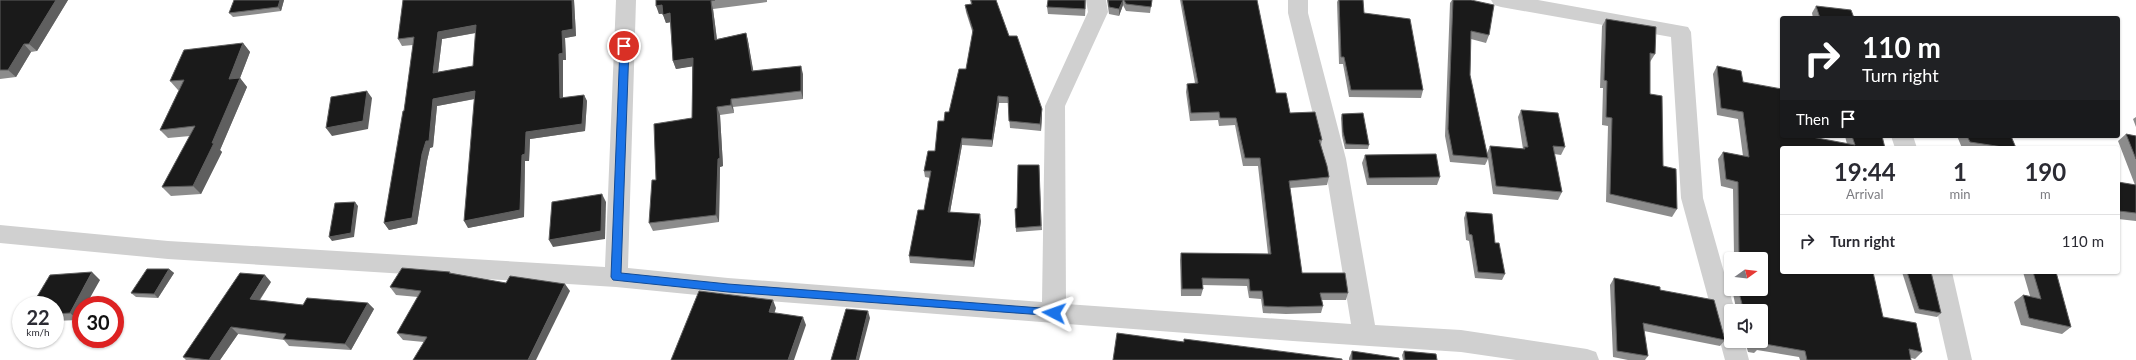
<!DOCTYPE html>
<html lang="en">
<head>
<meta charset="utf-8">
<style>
  :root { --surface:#fff; --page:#f7f7f7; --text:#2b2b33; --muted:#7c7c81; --line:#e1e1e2 }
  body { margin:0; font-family:Lato,sans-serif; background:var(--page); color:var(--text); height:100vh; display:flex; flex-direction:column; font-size:15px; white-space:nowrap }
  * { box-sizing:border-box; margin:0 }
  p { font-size:13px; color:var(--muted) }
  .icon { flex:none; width:22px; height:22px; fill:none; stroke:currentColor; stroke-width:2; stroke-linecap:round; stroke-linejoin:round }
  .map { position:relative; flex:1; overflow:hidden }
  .drawer { position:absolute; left:1780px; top:146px; width:340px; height:128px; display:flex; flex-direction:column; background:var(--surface); border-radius:4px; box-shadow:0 1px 3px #0004 }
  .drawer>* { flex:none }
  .guide { position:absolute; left:1780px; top:16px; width:340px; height:122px; border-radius:4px; box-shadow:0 1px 3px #0004; background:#202124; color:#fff; overflow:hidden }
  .needle { width:26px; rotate:75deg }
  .fabs { position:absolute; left:1724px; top:252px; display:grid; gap:8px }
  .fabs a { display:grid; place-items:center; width:44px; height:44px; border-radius:4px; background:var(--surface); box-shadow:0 1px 3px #0004; font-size:20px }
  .speed { position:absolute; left:12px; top:296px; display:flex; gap:8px; font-size:20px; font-weight:700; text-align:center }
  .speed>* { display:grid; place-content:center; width:52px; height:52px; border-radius:50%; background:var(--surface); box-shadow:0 1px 3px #0004; line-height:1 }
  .speed small { font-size:10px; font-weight:400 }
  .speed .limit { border:6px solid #d22; background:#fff; color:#111 }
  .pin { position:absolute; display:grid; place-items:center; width:34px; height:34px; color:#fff; margin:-17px; border:2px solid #fff; border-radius:50%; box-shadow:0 1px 4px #0007 }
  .me { position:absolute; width:44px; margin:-22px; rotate:274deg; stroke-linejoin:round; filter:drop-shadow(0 0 3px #0008) }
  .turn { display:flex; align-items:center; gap:14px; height:84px; padding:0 16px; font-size:18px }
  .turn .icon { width:52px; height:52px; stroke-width:2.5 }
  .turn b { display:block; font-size:28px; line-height:34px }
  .then { display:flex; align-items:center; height:38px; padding:0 16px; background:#0003; gap:8px; font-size:15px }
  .eta { display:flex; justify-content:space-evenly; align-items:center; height:68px; text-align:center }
  .eta b { font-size:24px; font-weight:700; line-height:28px }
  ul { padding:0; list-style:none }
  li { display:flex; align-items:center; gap:12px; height:52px; padding:0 16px; border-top:1px solid var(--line) }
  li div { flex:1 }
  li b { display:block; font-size:15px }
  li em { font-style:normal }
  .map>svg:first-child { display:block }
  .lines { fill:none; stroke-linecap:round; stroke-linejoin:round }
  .minor { fill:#d0d0d0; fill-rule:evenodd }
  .wall { fill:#8c8c8c; fill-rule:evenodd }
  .shaded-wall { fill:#5f5f5f }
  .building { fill:#1a1a1a; stroke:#5f5f5f; fill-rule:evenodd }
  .route { fill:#1a73e8; stroke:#114b97 }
</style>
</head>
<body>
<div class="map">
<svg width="2136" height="360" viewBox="0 0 2136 360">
  <rect width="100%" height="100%" fill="#fff"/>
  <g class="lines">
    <g class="minor">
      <polygon points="616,0 636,0 628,268 728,278 1042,302 1045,106 1088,12 1086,0 1106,0 1108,12 1065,106 1066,304 1351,324 1324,159 1288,13 1288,0 1308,0 1308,13 1346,159 1375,325 1461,330 1587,349 1596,352 1599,360 1516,360 1461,352 1293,341 1054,323 728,298 616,287 168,259 0,243 0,225 168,241 605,267"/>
      <polygon points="1491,0 1538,0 1688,27 1691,32 1703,198 1735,311 1731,311 1731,341 1744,341 1749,360 1725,360 1681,198 1671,37 1501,7 1494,5"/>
      <polygon points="1891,136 1913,136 1917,148 1895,148"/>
      <polygon points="1928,272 1952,272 1972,360 1948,360"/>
    </g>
  </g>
  <g class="wall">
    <polygon points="0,0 68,0 37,51 31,52 16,77 0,79"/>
    <polygon points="284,0 281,11 233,17 229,13"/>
    <path d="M403,0H574L576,36L565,38L566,60H563V98L584,95L587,101L585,131L530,139L529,161H525L524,217L468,228L475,99L437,106L433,147L430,148L427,161L417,224L389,230L384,223L404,111L413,45L402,46L398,39ZM476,33L473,66L438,72L442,39Z"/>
    <polygon points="656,0 767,0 767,2 713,9 717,39 746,33 748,41 753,71 803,74 803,99 733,107 734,113 720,115 723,166 720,167 719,222 653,231 649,223 656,180 692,118 692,66 676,69 673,61 670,22 666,23 663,14 659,14"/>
    <polygon points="970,0 996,0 1009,36 1042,109 1042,116 1041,131 1010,128 1008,103 999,103 992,147 962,145 950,212 981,221 974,267 910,263 909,256 924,210 930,178 925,177 924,171 935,151 944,121 949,112 966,69 973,34 966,12 965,5 971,4"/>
    <polygon points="1086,0 1085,16 1048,14 1047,7"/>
    <polygon points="1107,0 1152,0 1150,13 1126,11 1123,5 1119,16 1109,14"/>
    <polygon points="1180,0 1257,0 1276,93 1290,113 1322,140 1321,145 1329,177 1327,185 1290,188 1302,273 1348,293 1346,300 1322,300 1323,306 1321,313 1286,314 1263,313 1261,299 1249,298 1247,286 1202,285 1203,289 1201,296 1181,296 1180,260 1181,253 1268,254 1258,166 1243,166 1235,125 1219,126 1218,120 1190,121 1186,92 1187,84 1195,83"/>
    <polygon points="1338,0 1363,0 1364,13 1423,90 1421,98 1349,97 1343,64 1339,64 1337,2"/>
    <polygon points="1452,0 1471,0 1489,35 1486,43 1471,39 1470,75 1487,153 1490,146 1523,149 1518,117 1521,110 1565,147 1561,155 1554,154 1562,192 1558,200 1493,194 1488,159 1485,165 1450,162 1445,136 1450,3"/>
    <polygon points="1816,6 1854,18 1813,18 1812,13"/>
    <polygon points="1606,19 1655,54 1650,62 1650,94 1663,166 1677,209 1672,217 1606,202 1608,126 1602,125 1603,88 1600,88 1602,26"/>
    <polygon points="243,43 250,52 240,78 247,87 220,150 222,152 201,194 171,196 162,187 190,136 168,138 160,130 179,90 178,90 170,81"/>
    <polygon points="1717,66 1743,82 1812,137 1847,144 1845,136 1882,136 1885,148 1782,148 1883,317 1922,352 1915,359 1911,358 1911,360 1800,360 1799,357 1757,350 1754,353 1748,352 1745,341 1761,341 1761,311 1734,311 1736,308 1732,289 1761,289 1761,259 1731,259 1731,286 1726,263 1731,256 1734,256 1733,189 1721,186 1718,159 1723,152 1743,156 1738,119 1717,115 1713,74"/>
    <polygon points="1342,114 1369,145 1368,149 1345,149 1342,136 1341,118"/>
    <polygon points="2136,117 2136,127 2133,119"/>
    <polygon points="2126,134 2136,136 2136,221 2118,219 2118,182 2135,185 2118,141"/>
    <polygon points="1957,136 2011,136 2016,148 1962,148"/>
    <polygon points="1365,155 1440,177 1437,185 1367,185 1362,163"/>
    <polygon points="1039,165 1042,230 1016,232 1015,209 1017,208"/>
    <polygon points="1466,212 1495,243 1505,274 1502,280 1475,278 1469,241 1466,240 1464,218"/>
    <polygon points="169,269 174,273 158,298 136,297 131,293"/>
    <polygon points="450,272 451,273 506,283 570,291 424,342 403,340 397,333 418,297 396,295 390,287"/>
    <polygon points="1902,272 1931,272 1941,313 1937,317 1915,313"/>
    <polygon points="2023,272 2056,272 2071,327 2062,334 2021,325 2014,302 2023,295 2030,296"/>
    <polygon points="1614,278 1660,290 1725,340 1720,346 1644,331 1648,356 1645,360 1628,360 1613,357 1610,285"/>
    <polygon points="100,280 81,305 81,315 78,320 55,321 55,305"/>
    <polygon points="271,282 260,300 303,305 368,303 374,309 351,350 289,346 284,340 238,334 220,360 186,360 183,357"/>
    <polygon points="1352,351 1399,360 1349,360 1349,358"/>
    <polygon points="1404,351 1437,360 1403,360 1402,355"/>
  </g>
  <g class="shaded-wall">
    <polygon points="56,0 68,0 37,51 29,44"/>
    <polygon points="280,0 284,0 281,11 278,7"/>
    <polygon points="572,0 574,0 576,36 565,38 566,60 563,60 563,105 560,98 559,54 562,31"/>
    <polygon points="1123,0 1123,5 1119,16 1119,9"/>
    <polygon points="711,1 713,9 718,48 715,40"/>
    <polygon points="662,5 665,13 659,14 656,6"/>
    <polygon points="670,13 672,22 666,23 663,15"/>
    <polygon points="476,25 480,32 442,39 437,80 433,73 438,32"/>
    <polygon points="746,33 748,41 755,80 752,71"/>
    <polygon points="243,43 250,52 240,78 247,87 220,150 222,152 201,194 193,186 212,143 229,79"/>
    <polygon points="24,44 31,52 16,77 8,70"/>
    <polygon points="693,58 695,66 676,69 673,61"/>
    <polygon points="801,66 803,74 803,99 801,91"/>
    <polygon points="367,91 372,98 368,129 332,136 326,128"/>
    <polygon points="475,91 479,98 437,106 433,147 430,148 427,161 417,224 389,230 384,223 433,99"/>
    <polygon points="584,95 587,101 585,131 530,139 529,161 525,161 524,217 468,228 464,221 522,155 526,132"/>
    <polygon points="998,96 999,103 992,147 992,140"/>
    <polygon points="731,99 733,107 734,113 731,105"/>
    <polygon points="717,107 720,115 723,166 720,167 719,222 716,215"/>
    <polygon points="1042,109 1042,116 1041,131 1040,124"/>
    <polygon points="962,138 962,145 949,218 948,212"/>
    <polygon points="602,194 606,202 605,239 553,247 549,240"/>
    <polygon points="355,202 358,206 354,237 332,241 329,237"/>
    <polygon points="980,214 981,221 974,267 973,261"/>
    <polygon points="169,269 174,273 158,298 154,294"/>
    <polygon points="92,272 100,280 86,305 81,305 81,315 78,320 70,313"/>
    <polygon points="265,275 271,282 256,305 250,299"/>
    <polygon points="565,284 570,291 536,360 528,360"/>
    <polygon points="773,300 776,308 772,321 769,312"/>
    <polygon points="368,303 374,309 351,350 345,344"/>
    <polygon points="868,311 870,318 859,360 856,360"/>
    <polygon points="803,317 806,325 794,360 788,360"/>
    <polygon points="231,327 238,334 220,360 209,360"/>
  </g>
  <g class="building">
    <polygon points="0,0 56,0 29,44 24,44 8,70 0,70"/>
    <polygon points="234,0 280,0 278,7 229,13"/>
    <path d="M403,0H572L573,29L562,31L563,53L559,54L560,98L584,95L582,124L526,132L525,154L522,155L520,210L464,221L475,91L433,99L429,141H426L422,154L412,218L384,223L403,111H404L414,37L398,39ZM476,25L473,66L433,73L438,32Z"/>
    <polygon points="656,0 715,0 711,1 715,40 746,33 752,71 801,66 801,91 731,99 731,105 717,107 720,158 718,159 716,215 649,223 652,180 656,180 654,124 692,118 693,58 673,61 670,13 663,15 662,5 656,6"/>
    <polygon points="971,0 996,0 1009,36 1017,36 1042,109 1040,124 1009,121 1008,97 998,96 992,140 962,138 948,212 980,214 973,261 909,256 918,210 924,210 931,171 924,171 928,151 935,151 938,121 944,121 945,112 949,112 959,69 966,69 973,30 965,5 972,4"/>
    <polygon points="1048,0 1085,0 1085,9 1047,7"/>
    <polygon points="1108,0 1123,0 1119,9 1109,7"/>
    <polygon points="1124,0 1152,0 1151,7 1126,4"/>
    <polygon points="1182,0 1257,0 1276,93 1286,93 1290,113 1315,112 1322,140 1319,140 1327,166 1329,177 1289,181 1302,273 1345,273 1348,293 1320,293 1323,306 1288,307 1264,306 1262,291 1250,291 1249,279 1202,278 1203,289 1182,289 1181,253 1271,254 1260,158 1245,158 1236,118 1220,118 1219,112 1191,113 1187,84 1198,83"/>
    <polygon points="1339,0 1363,0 1364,13 1410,19 1423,90 1351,90 1344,57 1341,57"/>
    <polygon points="1453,0 1471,0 1494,5 1489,35 1471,31 1470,75 1488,158 1453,155 1448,129"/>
    <polygon points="1816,6 1851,10 1854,18 1820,18"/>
    <polygon points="1606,19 1656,27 1655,54 1650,53 1650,94 1662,96 1663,166 1676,169 1677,209 1610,194 1612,118 1606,117 1607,81 1604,80"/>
    <polygon points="243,43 229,79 240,78 212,143 214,143 193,186 162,187 195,126 160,130 184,80 170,81 184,50"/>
    <polygon points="1717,66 1741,71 1743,82 1782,89 1782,136 1812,136 1812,137 1855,145 1852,136 1882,136 1885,148 1782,148 1782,272 1873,272 1883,317 1916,323 1922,352 1909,349 1911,360 1807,360 1805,351 1759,343 1760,347 1754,345 1753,341 1761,341 1761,311 1738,311 1738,306 1742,304 1738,289 1761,289 1761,259 1732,259 1731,256 1739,257 1738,182 1726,179 1723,152 1749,157 1743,112 1721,108"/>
    <polygon points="367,91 363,121 326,128 331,97"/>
    <polygon points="1521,110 1558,113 1565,147 1553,146 1562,192 1496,186 1490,146 1525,149 1524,147 1528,147"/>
    <polygon points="1363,113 1369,145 1346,144 1343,132 1342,114"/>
    <polygon points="2126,134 2136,136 2136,159"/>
    <polygon points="1967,136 2011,136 2016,148 2009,148 1970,142"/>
    <polygon points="1436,154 1440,177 1369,178 1365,155"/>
    <polygon points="1018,165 1039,165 1041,226 1016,228 1015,209 1017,208"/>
    <polygon points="2118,182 2136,185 2136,213 2119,211 2118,208"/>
    <polygon points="602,194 601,231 549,240 552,202"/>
    <polygon points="355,202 351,233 329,237 335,203"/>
    <polygon points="1466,212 1492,214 1495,243 1499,243 1505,274 1478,272 1472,235 1469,234"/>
    <polygon points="402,268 450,272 449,273 506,283 510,276 565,284 528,360 413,360 427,337 397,333 421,291 390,287"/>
    <polygon points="147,269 169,269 154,294 131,293"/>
    <polygon points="92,272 70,313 55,314 55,305 32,305 50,275"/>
    <polygon points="1907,272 1931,272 1941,313 1919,309"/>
    <polygon points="2033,272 2056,272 2071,327 2029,318 2023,295 2041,299"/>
    <polygon points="240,273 265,275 250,299 303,305 307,298 368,303 345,344 283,339 286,334 231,327 209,360 183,357"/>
    <polygon points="1614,278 1660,287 1660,290 1714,300 1725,340 1643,323 1648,356 1617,351"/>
    <polygon points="699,291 773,300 769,312 803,317 788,360 671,360"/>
    <polygon points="846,309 868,311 856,360 831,360"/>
    <polygon points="1117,333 1184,342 1184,339 1342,359 1342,360 1113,360"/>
    <polygon points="1352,351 1399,358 1399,360 1352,360"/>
    <polygon points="1404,351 1436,354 1437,360 1405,360"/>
  </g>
  <polygon class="route" points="624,43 629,46 621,273 728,284 1054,309 1059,313 1057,316 728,292 613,280 611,277 620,46"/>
</svg>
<div class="fabs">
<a><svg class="needle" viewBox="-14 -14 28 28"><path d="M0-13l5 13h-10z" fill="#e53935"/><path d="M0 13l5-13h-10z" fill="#7c7c81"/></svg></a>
<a><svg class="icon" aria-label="sound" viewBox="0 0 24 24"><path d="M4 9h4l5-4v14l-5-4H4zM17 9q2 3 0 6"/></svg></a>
</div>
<div class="speed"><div>22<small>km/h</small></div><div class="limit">30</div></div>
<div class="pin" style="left:624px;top:46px;background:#d93025"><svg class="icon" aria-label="arrive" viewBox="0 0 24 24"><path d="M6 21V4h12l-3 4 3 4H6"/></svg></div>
<svg class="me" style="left:1054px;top:313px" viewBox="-20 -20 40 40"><path d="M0-17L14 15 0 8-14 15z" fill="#1a73e8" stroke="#fff" stroke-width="4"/></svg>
<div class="guide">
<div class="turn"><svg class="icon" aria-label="right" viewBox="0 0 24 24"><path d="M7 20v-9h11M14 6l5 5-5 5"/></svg><div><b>110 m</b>Turn right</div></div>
<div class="then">Then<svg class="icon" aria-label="arrive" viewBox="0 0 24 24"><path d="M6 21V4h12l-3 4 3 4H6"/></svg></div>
</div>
<section class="drawer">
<div class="eta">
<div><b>19:44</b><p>Arrival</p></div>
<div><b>1</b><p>min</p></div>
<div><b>190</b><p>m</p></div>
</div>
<ul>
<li><svg class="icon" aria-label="right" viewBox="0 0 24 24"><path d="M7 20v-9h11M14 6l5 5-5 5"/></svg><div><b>Turn right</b></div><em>110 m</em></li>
</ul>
</section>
</div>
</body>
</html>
